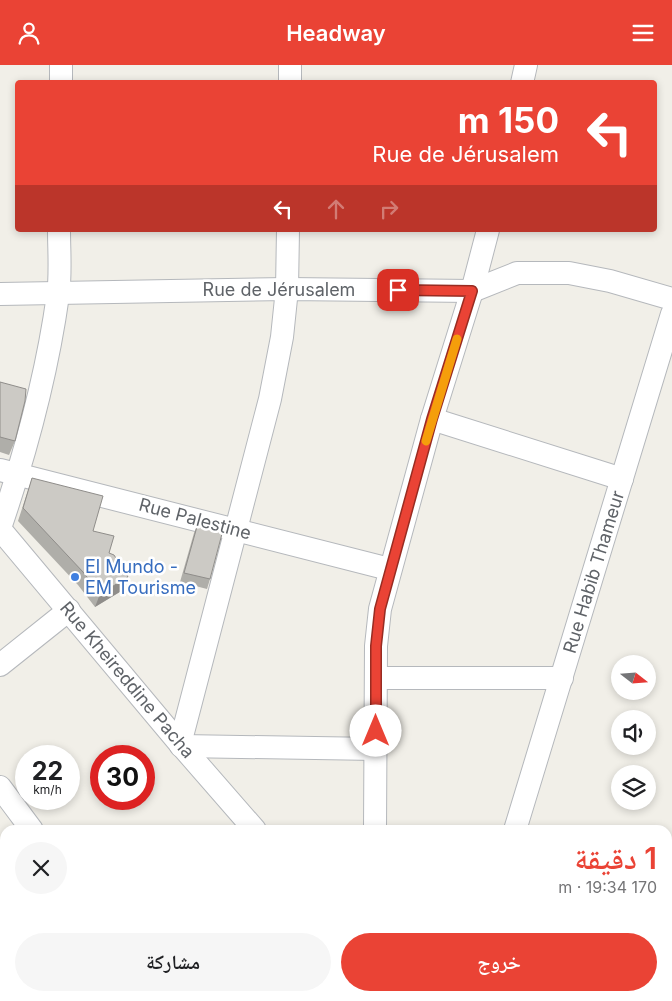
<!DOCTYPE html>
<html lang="ar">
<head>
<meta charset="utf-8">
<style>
  :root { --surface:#fff; --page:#f6f6f6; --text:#202124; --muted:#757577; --accent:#ea4335 }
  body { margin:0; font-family:Inter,"Noto Naskh Arabic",sans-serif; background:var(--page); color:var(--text); direction:rtl; height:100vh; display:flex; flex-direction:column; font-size:19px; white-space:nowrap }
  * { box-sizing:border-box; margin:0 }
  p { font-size:16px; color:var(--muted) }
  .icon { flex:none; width:28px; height:28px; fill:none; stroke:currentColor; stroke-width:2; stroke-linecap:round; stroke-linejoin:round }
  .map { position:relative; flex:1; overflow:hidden; direction:ltr }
  .details { position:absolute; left:0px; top:760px; width:672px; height:176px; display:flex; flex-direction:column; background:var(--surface); border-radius:15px 15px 0 0; box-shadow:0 2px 8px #0003; direction:rtl }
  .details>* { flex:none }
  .hud { position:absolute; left:15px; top:15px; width:642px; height:152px; border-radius:5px; box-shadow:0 2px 8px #0003; direction:rtl; background:#ea4335; color:#fff; overflow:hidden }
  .needle { width:32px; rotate:107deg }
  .controls { position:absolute; left:611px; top:590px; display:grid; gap:10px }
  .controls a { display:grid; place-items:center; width:45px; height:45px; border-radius:50%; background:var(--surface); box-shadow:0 2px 8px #0003; font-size:25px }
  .speed { position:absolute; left:15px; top:680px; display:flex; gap:10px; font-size:25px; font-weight:700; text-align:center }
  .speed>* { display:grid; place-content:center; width:65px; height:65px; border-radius:50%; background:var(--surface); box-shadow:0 2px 8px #0003; line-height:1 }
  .speed small { font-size:12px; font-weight:400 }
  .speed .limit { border:8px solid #d22; background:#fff; color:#111 }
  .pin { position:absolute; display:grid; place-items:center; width:42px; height:42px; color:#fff; margin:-21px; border-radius:10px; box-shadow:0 2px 8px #0006 }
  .me { position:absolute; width:55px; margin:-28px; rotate:0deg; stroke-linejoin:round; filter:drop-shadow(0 0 4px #0008) }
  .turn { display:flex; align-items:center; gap:18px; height:105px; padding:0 15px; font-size:22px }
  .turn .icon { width:65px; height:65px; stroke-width:2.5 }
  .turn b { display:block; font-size:35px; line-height:42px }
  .lanes { display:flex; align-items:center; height:48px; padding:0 15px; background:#0003; justify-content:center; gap:25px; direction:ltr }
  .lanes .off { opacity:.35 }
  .round { display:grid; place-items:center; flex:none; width:52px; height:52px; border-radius:26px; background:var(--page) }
  .summary { display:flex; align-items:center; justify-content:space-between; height:85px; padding:0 15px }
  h1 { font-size:30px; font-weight:600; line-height:38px; color:var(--accent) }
  .button { display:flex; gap:10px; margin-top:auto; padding:10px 15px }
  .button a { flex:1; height:58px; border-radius:30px; background:var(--accent); color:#fff; font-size:20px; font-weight:600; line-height:58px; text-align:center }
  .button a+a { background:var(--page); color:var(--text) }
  header { display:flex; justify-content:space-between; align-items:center; height:65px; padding:0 15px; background:var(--accent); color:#fff; font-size:22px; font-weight:600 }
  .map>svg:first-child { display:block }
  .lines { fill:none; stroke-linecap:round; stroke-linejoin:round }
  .minor-casing { stroke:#b5b8bc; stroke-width:24 }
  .minor { stroke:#fff; stroke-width:22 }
  .wall { fill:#afaea9 }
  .shaded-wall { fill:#8f8d8a }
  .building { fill:#cccac5; stroke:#8f8d8a }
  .route-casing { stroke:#982c22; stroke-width:12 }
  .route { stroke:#ea4335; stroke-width:9 }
  .slow { stroke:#f59e0b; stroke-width:9 }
  .shop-dot { fill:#3f7fe0; stroke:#fff; stroke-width:2 }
  .labels { text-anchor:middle; stroke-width:5; stroke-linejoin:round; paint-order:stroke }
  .street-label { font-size:18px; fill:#5f6368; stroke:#fff }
  .shop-label { font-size:18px; fill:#366cbe; stroke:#fff; text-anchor:start }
</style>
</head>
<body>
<header><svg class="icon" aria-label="menu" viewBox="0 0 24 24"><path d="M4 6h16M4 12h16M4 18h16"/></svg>Headway<svg class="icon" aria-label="person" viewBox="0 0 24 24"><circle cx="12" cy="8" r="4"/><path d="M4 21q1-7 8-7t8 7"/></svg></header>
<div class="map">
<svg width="672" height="936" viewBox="0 0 672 936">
  <rect width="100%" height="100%" fill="#f1efe8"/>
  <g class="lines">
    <defs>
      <g id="minor">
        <polyline points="61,18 61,0"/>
        <polyline points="290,18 290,0"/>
        <polyline points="522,18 526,0"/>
        <polyline points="0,229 287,224 472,226 517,208 569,208 610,216 672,234"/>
        <polyline points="432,354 622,414"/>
        <polyline points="0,405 389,504"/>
        <path d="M0,463C26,387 47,309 58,230C61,209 59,186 59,165"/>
        <polyline points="0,464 180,679 255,765"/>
        <polyline points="0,600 69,545"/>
        <polyline points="377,613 562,613"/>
        <polyline points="180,679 270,334 282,272 287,224 288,165"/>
        <polyline points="181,681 376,684"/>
        <polyline points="0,722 32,765"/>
        <polyline points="375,765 376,581 380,544 432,354 472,226 488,165"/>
        <polyline points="515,765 672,249"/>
        <polyline points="668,827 672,823"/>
        <polyline points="390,931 393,936"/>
        <polyline points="66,936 74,931"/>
        <polyline points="373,936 373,931"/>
        <polyline points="465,936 466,931"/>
      </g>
    </defs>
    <use href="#minor" class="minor-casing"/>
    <use href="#minor" class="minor"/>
  </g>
  <g class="wall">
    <polygon points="0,317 15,376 9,390 0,387"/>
    <polygon points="32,413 93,466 109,488 123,525 95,542 78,520 18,456"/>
    <polygon points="198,458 210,514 207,524 180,517 194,468"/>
    <polygon points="81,931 145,931 148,936 79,936"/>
  </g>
  <polygon class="shaded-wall" points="128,512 123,525 95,542 100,529"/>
  <g class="building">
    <polygon points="0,317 26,324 25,336 15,376 0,372"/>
    <polygon points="32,413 103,431 93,466 114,471 109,488 114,490 128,512 100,529 83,507 23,443"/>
    <polygon points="198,458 223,465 210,514 184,508"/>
    <polygon points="0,918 5,927 5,931 8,931 10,936 0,936"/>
    <polygon points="83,931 145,931 148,936 86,936"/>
    <polygon points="250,931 266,931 268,936 244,936"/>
  </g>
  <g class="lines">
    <defs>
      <polyline id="route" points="376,666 376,581 380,544 432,354 472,226 398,225"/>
    </defs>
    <use href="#route" class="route-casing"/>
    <use href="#route" class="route"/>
    <polyline class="slow" points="426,376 457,274"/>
  </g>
  <circle class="shop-dot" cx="75" cy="512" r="5"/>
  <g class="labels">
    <g class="street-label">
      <text x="279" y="231">Rue de Jérusalem</text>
      <text transform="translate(195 454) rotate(15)" y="6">Rue Palestine</text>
      <text transform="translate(594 507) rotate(-73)" y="6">Rue Habib Thameur</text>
      <text transform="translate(127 615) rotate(50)" y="6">Rue Kheireddine Pacha</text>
    </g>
    <g class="shop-label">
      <text x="85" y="508">El Mundo -<tspan x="85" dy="21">EM Tourisme</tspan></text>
    </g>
  </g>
</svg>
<div class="controls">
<a><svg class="needle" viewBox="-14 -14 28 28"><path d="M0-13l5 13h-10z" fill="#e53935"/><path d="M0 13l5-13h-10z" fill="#757577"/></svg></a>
<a><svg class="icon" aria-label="sound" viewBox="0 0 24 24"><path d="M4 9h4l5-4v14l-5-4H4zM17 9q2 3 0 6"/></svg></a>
<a><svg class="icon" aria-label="layers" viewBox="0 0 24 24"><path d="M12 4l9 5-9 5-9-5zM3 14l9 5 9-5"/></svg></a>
</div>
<div class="speed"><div>22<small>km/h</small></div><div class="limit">30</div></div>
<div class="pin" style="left:398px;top:225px;background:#d93025"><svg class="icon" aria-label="arrive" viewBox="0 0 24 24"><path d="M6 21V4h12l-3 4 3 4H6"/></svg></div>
<svg class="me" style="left:376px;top:666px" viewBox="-20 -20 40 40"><circle r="19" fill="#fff"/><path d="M0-13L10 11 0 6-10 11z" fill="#ea4335"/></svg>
<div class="hud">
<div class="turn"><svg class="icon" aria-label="left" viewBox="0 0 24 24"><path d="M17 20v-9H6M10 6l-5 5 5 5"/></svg><div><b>150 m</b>Rue de Jérusalem</div></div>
<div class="lanes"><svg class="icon" aria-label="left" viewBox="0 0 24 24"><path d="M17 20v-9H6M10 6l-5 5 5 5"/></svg><svg class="icon off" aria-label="ahead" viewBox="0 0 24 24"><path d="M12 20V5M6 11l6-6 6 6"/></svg><svg class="icon off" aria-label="right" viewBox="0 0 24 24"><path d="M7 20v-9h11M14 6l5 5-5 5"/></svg></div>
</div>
<section class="details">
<div class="summary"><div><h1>1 دقيقة</h1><p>170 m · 19:34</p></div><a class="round"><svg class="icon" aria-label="close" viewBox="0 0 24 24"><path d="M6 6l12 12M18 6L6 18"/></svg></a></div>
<div class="button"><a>خروج</a><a>مشاركة</a></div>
</section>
</div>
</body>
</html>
